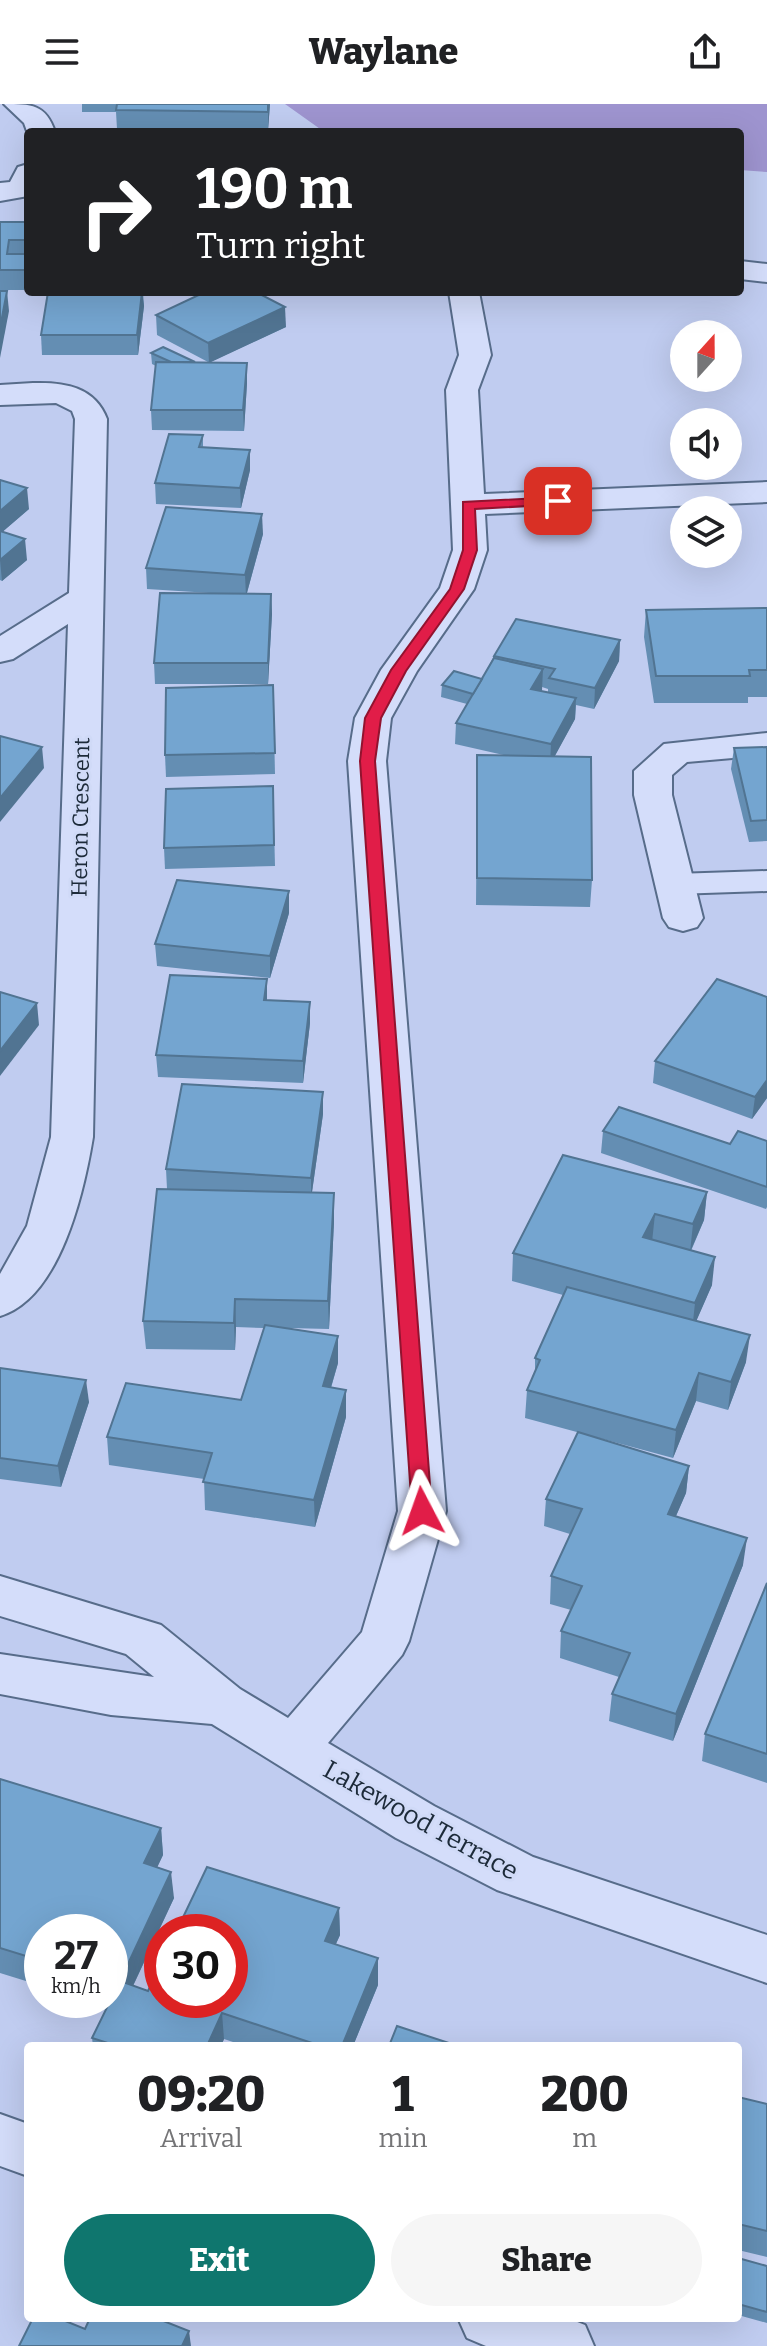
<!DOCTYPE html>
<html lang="en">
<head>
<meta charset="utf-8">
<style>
  :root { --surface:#fff; --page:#f6f6f6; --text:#202124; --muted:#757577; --accent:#0f766e }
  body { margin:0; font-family:Bitter,serif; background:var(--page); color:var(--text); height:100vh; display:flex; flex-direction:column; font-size:30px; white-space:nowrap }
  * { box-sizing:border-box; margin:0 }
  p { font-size:26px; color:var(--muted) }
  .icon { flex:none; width:44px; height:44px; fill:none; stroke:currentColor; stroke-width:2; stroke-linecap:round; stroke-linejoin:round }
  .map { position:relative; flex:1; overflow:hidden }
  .sheet { position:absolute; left:24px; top:1938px; width:718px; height:280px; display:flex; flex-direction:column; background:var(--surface); border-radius:8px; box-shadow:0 8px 32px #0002 }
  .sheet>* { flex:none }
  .banner { position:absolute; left:24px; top:24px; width:720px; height:168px; border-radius:8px; box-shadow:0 8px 32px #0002; background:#202124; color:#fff; overflow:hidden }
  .needle { width:52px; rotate:21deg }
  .buttons { position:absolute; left:670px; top:216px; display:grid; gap:16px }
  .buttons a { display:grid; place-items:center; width:72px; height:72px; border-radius:50%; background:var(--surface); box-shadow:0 8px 32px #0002; font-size:40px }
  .speed { position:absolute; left:24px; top:1810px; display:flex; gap:16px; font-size:40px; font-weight:700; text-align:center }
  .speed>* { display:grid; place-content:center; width:104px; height:104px; border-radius:50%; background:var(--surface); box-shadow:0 8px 32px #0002; line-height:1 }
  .speed small { font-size:20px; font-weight:400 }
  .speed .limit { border:12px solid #d22; background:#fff; color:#111 }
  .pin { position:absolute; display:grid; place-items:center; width:68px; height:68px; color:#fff; margin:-34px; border-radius:16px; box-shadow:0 4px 12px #0006 }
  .me { position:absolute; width:88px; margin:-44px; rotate:356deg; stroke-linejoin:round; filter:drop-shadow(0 0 6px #0008) }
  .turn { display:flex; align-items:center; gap:28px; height:168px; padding:0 40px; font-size:36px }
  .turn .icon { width:104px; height:104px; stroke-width:2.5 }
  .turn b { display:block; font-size:56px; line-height:68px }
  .eta { display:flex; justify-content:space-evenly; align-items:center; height:136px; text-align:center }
  .eta b { font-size:48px; font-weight:800; line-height:56px }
  .primary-button { display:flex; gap:16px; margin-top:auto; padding:16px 40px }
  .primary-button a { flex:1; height:92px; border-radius:48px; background:var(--accent); color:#fff; font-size:32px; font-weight:800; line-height:92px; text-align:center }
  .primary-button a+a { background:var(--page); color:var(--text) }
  header { display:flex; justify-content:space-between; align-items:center; height:104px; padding:0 40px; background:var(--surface); font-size:36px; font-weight:800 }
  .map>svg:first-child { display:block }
  .green { fill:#9e94cf }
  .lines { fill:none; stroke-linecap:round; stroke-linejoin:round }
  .lane-casing { stroke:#576c8a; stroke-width:4 }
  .street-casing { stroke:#576c8a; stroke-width:4 }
  .lane { fill:#d4ddfa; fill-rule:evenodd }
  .street { fill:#d4ddfa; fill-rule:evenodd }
  .wall { fill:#648eb3; fill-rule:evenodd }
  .shaded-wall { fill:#517492 }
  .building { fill:#74a5d0; stroke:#517492; stroke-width:2 }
  .route { fill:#e11d48; stroke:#92132f; stroke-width:2 }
  .labels { text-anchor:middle; stroke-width:6; stroke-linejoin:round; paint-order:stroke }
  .street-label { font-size:22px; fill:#1c2a39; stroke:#d0daf7 }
  .near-street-label { font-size:26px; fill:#1c2a39; stroke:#d0daf7 }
</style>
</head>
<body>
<header><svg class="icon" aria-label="menu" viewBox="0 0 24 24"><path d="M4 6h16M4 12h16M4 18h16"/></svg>Waylane<svg class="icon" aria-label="share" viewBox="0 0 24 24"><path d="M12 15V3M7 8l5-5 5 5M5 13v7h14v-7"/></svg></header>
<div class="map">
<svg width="767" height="2242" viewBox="0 0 767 2242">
  <rect width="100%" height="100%" fill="#c0ccf0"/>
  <polygon class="green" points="285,0 767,0 767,68 740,66 740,28 339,28 323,27"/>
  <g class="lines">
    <defs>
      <polygon id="lane" points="767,767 767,787 675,790 664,787 659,780 664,773 675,770"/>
      <g id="street">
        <path d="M4,0C31,0 46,0 55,28L28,30L24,19Z"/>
        <polygon points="28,60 28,92 0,97 0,79 10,78 18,63"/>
        <polygon points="740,157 767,160 767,178 740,175"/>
        <polygon points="449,188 479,188 491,251 478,286 484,390 767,378 767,398 485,410 487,446 474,485 417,567 391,614 386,657 446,1407 409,1537 402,1551 328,1639 434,1702 533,1753 767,1831 767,1879 497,1786 396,1734 212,1620 111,1611 0,1590 0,1550 154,1573 126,1550 0,1512 0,1472 161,1521 240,1585 288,1614 362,1528 398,1407 348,657 355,614 381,566 440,484 453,446 446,286 459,251"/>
        <path d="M33,279C65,278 95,283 107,315L93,1033C84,1088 60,1194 0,1212V1170L27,1122L51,1033L68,520L13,555L0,558V532L69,489L75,315L72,307L56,299L0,301V281Z"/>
        <polygon points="767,629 767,651 687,658 672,671 672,691 703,814 697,823 683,827 669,823 663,814 634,691 634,667 664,640"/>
        <polygon points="0,2010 28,2020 28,2072 0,2062"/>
        <polygon points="458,2214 567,2214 585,2221 594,2242 486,2242 467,2234"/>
      </g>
    </defs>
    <use href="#lane" class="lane-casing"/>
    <use href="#street" class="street-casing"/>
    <use href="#lane" class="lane"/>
    <use href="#street" class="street"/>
  </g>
  <g class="wall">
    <polygon points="82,0 270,0 268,26 117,25 116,8 82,8"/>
    <rect x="0" y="118" width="28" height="68"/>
    <polygon points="48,188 143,188 144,202 138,251 42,251 41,231"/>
    <polygon points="176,188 256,188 286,223 210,258 247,259 247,279 244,327 152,326 151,306 156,262 152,260 151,249 195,258 208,258 157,231 156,211 200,190 177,190"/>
    <polygon points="203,331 203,343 250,366 241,404 156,400 155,379"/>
    <polygon points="0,376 29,405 2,428 27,456 2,477 0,476"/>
    <polygon points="263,430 247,489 271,490 272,510 268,580 155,580 154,559 210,489 147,485 146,464"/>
    <polygon points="767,504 767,593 748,593 748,599 654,599 644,533 646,506"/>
    <path d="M620,536L619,557L594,605L576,601L575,615L554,653L592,776L590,803L476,801L477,679L508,652L455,640L456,619L467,600L441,593L442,581L482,575L494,552ZM542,583L548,585V588L541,587Z"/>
    <polygon points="273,581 275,670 166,673 165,651"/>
    <polygon points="767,643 767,737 749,738 731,665 734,644"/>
    <polygon points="273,682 275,762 165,765 164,744"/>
    <polygon points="289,809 270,874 157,862 155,840"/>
    <polygon points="267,875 267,896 310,919 303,979 158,973 156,951"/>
    <polygon points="767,893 767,994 752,1015 653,979 655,957"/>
    <polygon points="323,988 323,1010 312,1088 334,1117 329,1225 288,1224 338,1232 338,1259 331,1284 346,1313 315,1423 205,1406 204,1375 109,1361 107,1333 241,1296 264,1224 236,1223 235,1246 146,1245 143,1217 167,1085 166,1065"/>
    <polygon points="603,1027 730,1040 767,1037 767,1103 766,1105 601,1049"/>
    <polygon points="707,1088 704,1116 691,1147 712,1181 696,1217 746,1258 728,1306 696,1297 673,1354 525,1314 527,1286 535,1267 535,1254 563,1191 512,1177 513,1149"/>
    <polygon points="0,1264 89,1298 61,1383 0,1375"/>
    <polygon points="689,1362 686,1389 676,1412 743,1461 673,1637 609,1617 612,1590 619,1573 560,1554 561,1527 571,1506 550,1500 551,1472 570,1430 544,1422 546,1395"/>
    <polygon points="767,1479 767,1679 702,1657 705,1630"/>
    <polygon points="0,1675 161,1724 163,1751 157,1763 174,1794 133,1882 148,1887 339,1804 340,1831 336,1840 378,1881 353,1942 245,1942 224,1935 221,1942 93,1942 92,1934 107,1903 85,1896 110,1896 110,1828 42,1828 42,1882 0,1869"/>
    <polygon points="738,1993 767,2000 767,2153 738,2146"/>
    <polygon points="738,2154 767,2162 767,2219 738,2211"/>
  </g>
  <g class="shaded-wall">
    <polygon points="268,0 270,0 268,26"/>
    <polygon points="7,187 9,207 0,254 0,224"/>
    <polygon points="142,188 144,202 138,251 137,231"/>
    <polygon points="285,203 286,223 209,259 208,239"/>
    <polygon points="247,259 247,279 244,327 243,306"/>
    <polygon points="250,346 250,366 241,404 240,384"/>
    <polygon points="27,384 29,405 0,430 0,407"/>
    <polygon points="262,410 263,430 246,492 245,471"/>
    <polygon points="25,435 27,456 2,477 0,456"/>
    <polygon points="271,490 272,510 268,580 268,559"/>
    <polygon points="620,536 619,557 594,605 595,584"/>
    <polygon points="543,565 542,586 531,606 531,585"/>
    <polygon points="576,594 575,615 550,661 551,640"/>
    <polygon points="42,643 44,664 0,718 0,694"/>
    <polygon points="289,787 289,809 270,874 270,852"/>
    <polygon points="267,875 267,897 264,896"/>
    <polygon points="310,898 310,919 303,979 303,957"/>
    <polygon points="37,899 39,921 0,972 0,947"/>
    <polygon points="767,976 767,994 752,1015 755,993"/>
    <polygon points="323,988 323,1010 311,1095 311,1074"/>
    <polygon points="707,1088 704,1116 690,1148 693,1120"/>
    <polygon points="334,1089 334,1117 329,1225 328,1197"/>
    <polygon points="655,1110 652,1138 643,1133"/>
    <polygon points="715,1153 712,1181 692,1227 695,1199"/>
    <polygon points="235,1195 236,1223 235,1246 234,1219"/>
    <polygon points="750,1231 746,1258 728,1306 731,1278"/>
    <polygon points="338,1232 338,1259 323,1310 323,1282"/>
    <polygon points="699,1269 696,1297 673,1354 676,1326"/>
    <polygon points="86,1276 89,1298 61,1383 58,1362"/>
    <polygon points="346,1286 346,1313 315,1423 314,1396"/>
    <polygon points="689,1362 686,1389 665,1437 668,1410"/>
    <polygon points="747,1434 743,1461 673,1637 676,1610"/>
    <polygon points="161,1724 163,1751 147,1785 144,1759"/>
    <polygon points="171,1768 174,1794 123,1903 120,1877"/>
    <polygon points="339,1804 340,1831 325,1863 325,1837"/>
    <polygon points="378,1854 378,1881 353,1942 342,1942"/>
    <polygon points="222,1909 224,1935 221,1942 207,1942"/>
    <polygon points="189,2227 191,2242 182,2242"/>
  </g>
  <g class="building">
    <polygon points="117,0 268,0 268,8 116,6"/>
    <polygon points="0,118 28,118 28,136 9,136 7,150 28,150 28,166 0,166"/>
    <polygon points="0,187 7,187 0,224"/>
    <polygon points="48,188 142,188 137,231 41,231"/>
    <polygon points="205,188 256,188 285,203 208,239 156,211"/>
    <polygon points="163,243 195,258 171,258 151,249"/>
    <polygon points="156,258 247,259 243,306 151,306"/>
    <polygon points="169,330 203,331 199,343 250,346 240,384 155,379"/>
    <polygon points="0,376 27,384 0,407"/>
    <polygon points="166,403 262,410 245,471 146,464"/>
    <polygon points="0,427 25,435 0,456"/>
    <polygon points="160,489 271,490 268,559 154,559"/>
    <polygon points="767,504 767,566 749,566 750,572 656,572 646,506"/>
    <polygon points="516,515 620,536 595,584 549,574 555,565 494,552"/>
    <polygon points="494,554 543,565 531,585 576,594 551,640 456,619"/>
    <polygon points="454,567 482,575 473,590 442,581"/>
    <polygon points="273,581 275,649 165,651 166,584"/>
    <polygon points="0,632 42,643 0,694"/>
    <polygon points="767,643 767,716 751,717 734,644"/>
    <polygon points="477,651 591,653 592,776 477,774"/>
    <polygon points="273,682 274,741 164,744 166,685"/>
    <polygon points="177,776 289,787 270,852 155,840"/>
    <polygon points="170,871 267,875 264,896 310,898 303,957 156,951"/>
    <polygon points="717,875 767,893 767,976 755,993 655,957"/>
    <polygon points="0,888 37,899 0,947"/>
    <polygon points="182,980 323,988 311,1074 166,1065"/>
    <polygon points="619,1003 730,1040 738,1027 767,1037 767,1083 603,1027"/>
    <polygon points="563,1051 707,1088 693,1120 655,1110 643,1133 715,1153 695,1199 513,1149"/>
    <polygon points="157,1085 334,1089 328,1197 235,1195 234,1219 143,1217"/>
    <polygon points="567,1183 750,1231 731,1278 699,1269 676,1326 527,1286 540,1256 535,1254"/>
    <polygon points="265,1221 338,1232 323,1282 346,1286 314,1396 203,1378 212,1349 107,1333 126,1279 241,1296"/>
    <polygon points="0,1264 86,1276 58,1362 0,1354"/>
    <polygon points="578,1328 689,1362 668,1410 747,1434 676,1610 612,1590 630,1549 561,1527 582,1482 551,1472 582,1405 546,1395"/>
    <polygon points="767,1479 767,1650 705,1630"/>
    <polygon points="0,1675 161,1724 144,1759 171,1768 120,1877 148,1887 162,1857 162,1896 230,1896 230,1828 176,1828 207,1763 339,1804 325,1837 378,1854 342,1942 321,1942 222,1909 207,1942 117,1942 92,1934 118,1881 110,1879 110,1828 42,1828 42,1857 0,1844"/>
    <polygon points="397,1922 458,1942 389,1942"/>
    <polygon points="738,1993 767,2000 767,2127 738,2120"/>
    <polygon points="738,2154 767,2162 767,2208 738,2200"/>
    <polygon points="33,2214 58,2214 85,2225 90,2214 156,2214 189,2227 182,2242 19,2242"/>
  </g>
  <polygon class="route" points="558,393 563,394 563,400 475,405 477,446 464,485 406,567 381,614 375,657 432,1407 422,1414 412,1407 360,657 365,614 391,566 450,485 463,446 463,398"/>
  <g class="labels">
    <g class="street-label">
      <text transform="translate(80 713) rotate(-89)" y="8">Heron Crescent</text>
    </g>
    <g class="near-street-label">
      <text transform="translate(421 1716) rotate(29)" y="9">Lakewood Terrace</text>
    </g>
  </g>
</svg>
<div class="buttons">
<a><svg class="needle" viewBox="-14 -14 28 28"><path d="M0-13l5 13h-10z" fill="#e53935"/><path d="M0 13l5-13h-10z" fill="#757577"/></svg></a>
<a><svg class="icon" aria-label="sound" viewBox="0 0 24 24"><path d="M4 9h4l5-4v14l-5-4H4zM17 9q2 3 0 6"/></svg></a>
<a><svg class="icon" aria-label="layers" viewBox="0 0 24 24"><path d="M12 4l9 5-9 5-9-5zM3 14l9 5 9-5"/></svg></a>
</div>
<div class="speed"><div>27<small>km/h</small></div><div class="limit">30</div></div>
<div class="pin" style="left:558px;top:397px;background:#d93025"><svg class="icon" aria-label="arrive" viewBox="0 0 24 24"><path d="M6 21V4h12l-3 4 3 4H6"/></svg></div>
<svg class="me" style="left:422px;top:1407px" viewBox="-20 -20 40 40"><path d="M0-17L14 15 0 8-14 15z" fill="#e11d48" stroke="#fff" stroke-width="4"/></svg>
<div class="banner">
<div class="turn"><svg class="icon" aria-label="right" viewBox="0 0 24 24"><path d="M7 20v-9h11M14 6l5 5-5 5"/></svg><div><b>190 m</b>Turn right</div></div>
</div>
<section class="sheet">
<div class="eta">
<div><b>09:20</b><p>Arrival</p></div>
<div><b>1</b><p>min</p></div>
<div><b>200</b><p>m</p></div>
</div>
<div class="primary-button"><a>Exit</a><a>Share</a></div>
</section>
</div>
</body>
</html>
